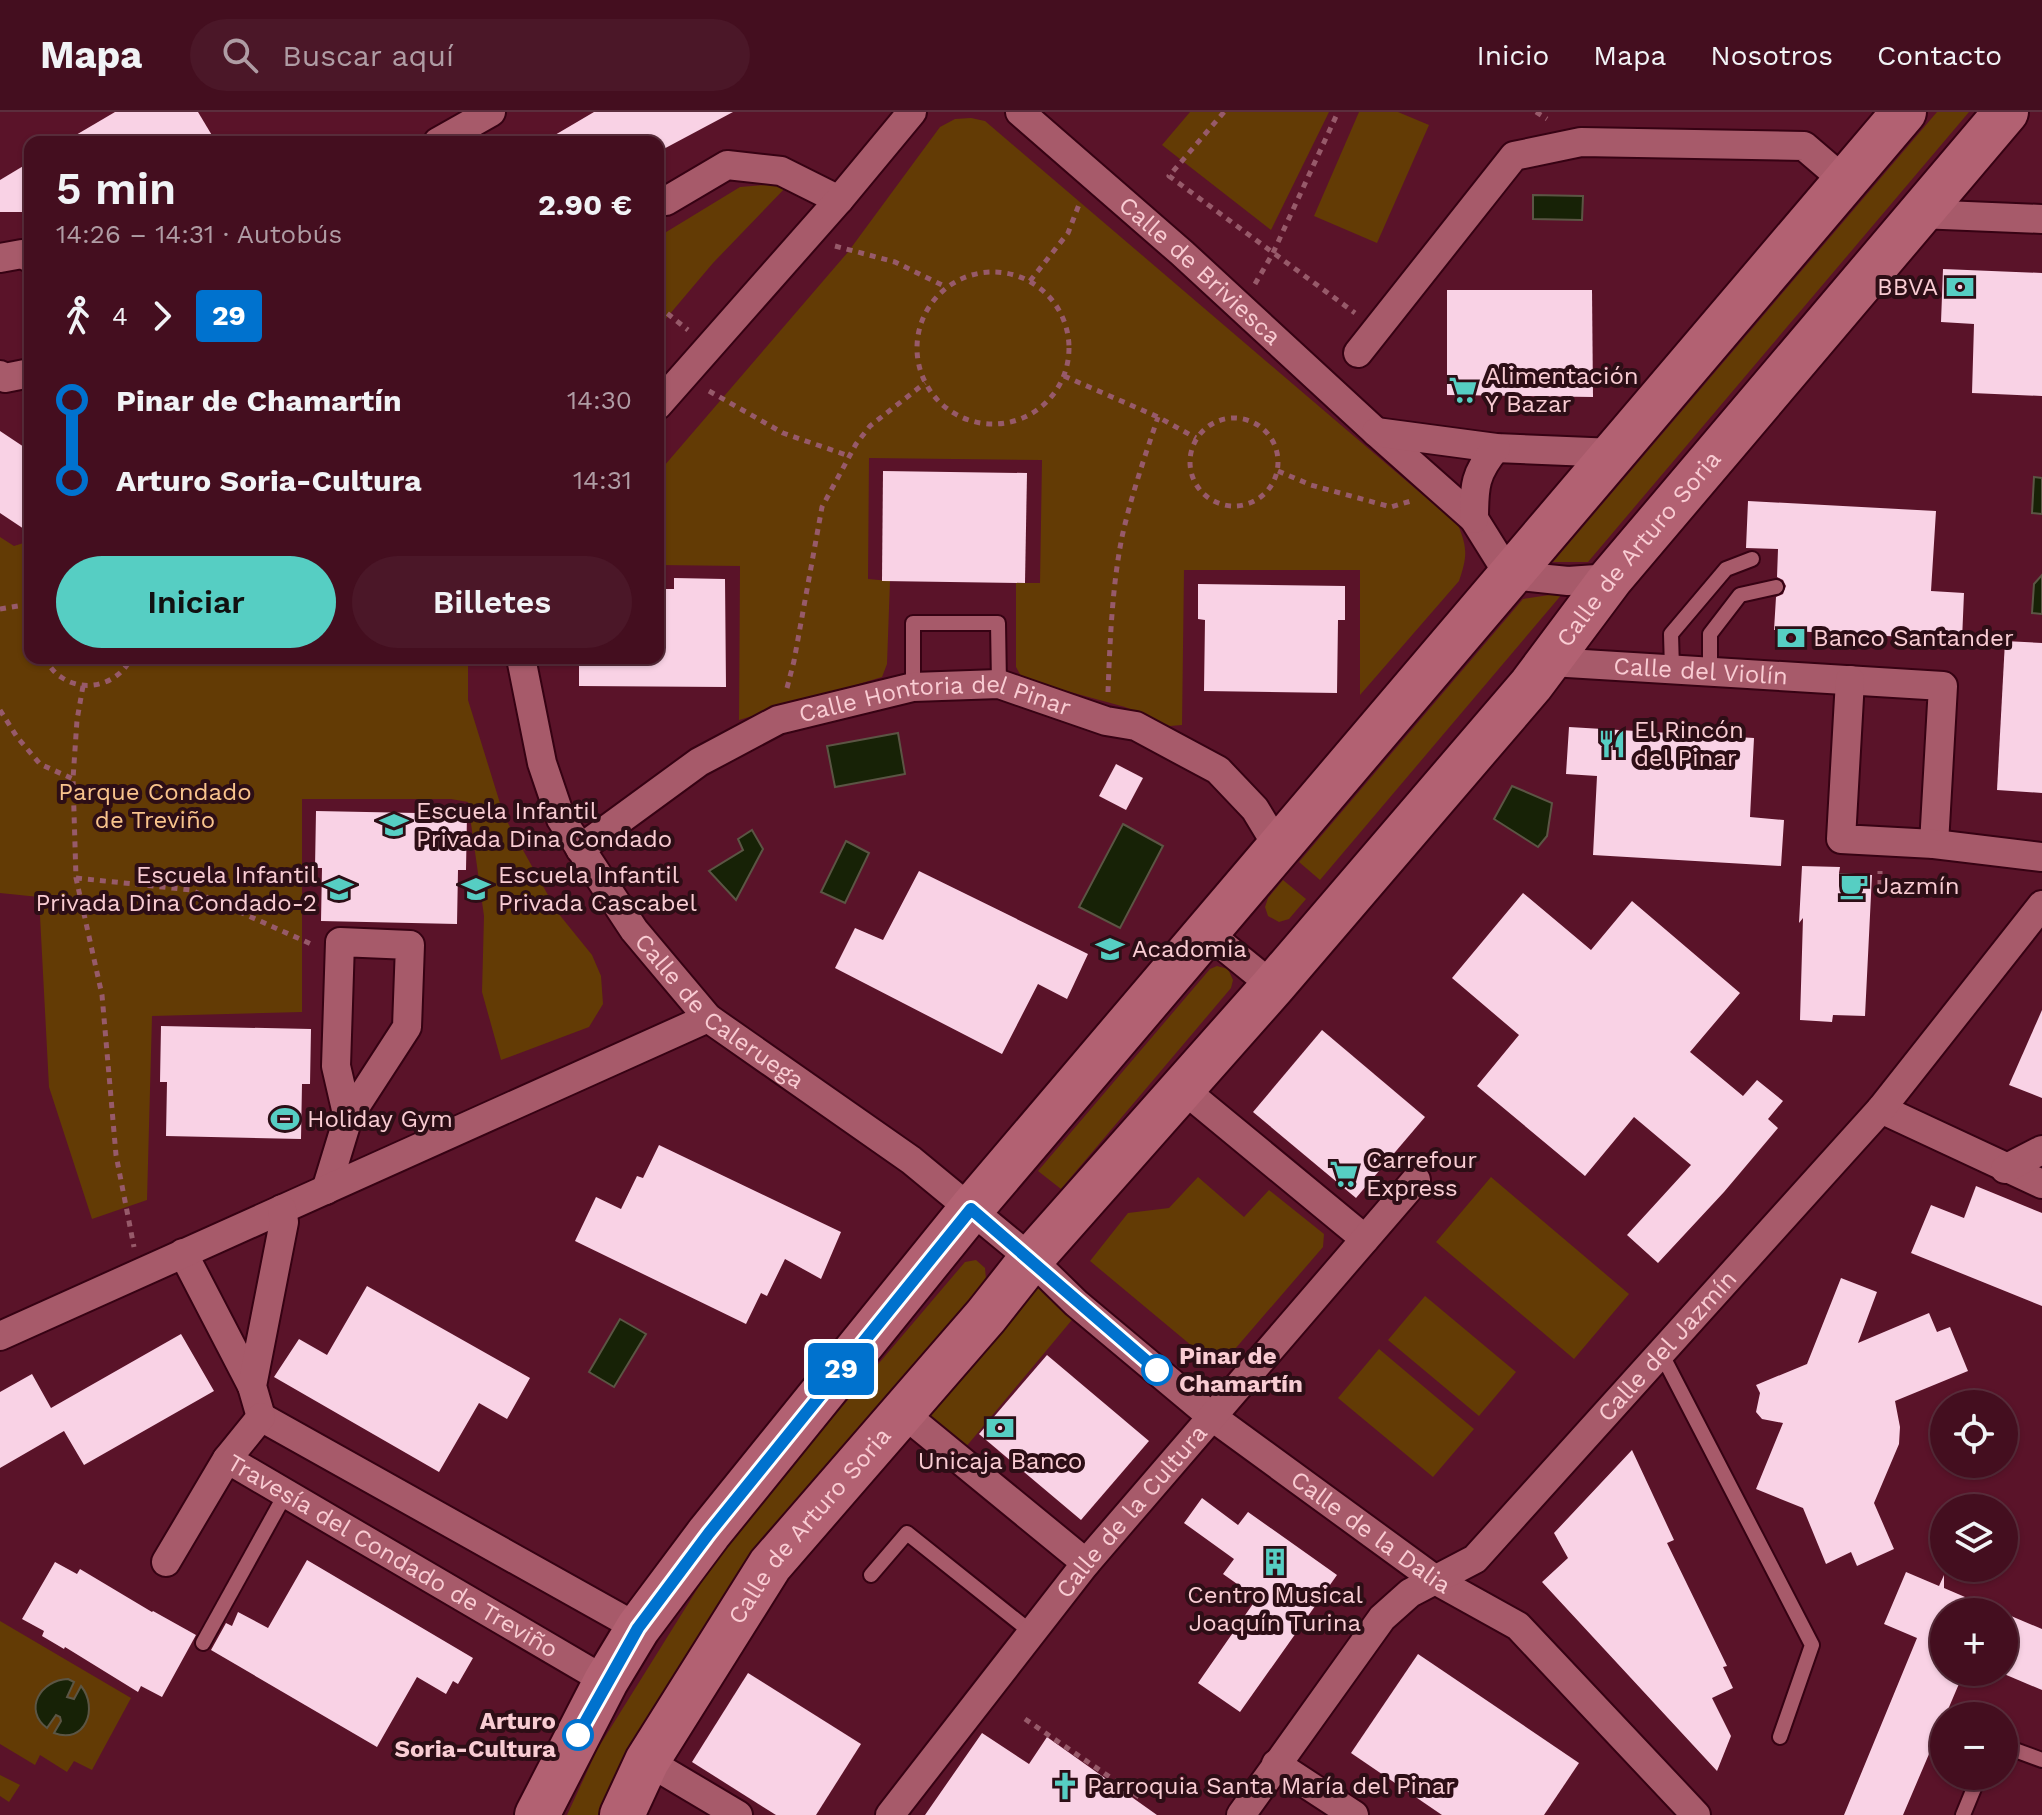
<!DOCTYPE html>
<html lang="es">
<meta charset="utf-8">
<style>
:root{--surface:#440e1f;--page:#4b1728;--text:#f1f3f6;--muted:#af9ca4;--line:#5c2e3d;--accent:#56cec3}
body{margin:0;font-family:"Work Sans",sans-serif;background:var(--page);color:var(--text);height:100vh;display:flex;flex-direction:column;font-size:30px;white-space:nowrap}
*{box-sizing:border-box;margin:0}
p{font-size:26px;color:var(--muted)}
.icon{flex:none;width:44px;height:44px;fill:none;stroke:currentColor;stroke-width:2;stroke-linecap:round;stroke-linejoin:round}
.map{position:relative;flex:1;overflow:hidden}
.panel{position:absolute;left:24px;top:24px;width:640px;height:528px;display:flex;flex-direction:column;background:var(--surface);border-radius:16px;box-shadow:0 2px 6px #0004,0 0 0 2px var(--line)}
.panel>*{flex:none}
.badge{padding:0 16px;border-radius:6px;font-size:28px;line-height:52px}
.controls{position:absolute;left:1930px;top:1278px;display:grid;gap:16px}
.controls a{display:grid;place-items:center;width:88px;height:88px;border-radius:50%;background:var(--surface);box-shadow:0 2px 6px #0004,0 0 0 2px var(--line);font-size:40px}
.map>.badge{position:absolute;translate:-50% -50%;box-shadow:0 0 0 4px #fff}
.legs{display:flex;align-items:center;gap:12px;height:88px;padding:0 32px;font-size:26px}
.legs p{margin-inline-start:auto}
.summary{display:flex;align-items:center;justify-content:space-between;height:136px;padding:0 32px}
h1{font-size:44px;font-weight:600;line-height:60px}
.primary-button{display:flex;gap:16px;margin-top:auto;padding:16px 32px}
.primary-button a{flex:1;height:92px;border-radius:48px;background:var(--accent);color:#111;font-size:32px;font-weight:600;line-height:92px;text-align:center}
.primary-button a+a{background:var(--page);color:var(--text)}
ul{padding:0 32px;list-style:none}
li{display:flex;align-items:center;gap:28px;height:80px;font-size:30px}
li i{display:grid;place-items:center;width:12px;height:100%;margin:0 10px;background:currentColor}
li i::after{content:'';width:20px;height:20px;margin:-10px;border:6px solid;border-radius:50%;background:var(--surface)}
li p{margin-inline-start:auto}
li:first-child i{background:linear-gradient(#0000 50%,currentColor 0)}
li:last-child i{background:linear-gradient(currentColor 50%,#0000 0)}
header{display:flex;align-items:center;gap:48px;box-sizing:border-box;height:112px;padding:0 40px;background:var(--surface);border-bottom:2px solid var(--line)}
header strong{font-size:38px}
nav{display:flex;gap:44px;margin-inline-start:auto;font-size:28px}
.search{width:560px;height:72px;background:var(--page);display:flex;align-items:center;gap:20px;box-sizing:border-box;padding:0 28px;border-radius:44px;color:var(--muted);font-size:30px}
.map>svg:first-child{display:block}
.green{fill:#633b05}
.water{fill:#172206;stroke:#5b5544;stroke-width:2}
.building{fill:#f9d2e5}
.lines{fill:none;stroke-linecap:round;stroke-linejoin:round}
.lane-casing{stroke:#360213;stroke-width:18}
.street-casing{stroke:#360213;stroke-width:32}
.primary-casing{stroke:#360213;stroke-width:48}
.path{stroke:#975a6a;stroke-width:5;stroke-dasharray:6 6;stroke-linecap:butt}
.lane{stroke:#a75a6a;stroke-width:14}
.street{stroke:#a75a6a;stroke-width:28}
.primary{stroke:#b26172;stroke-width:44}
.line-1-casing{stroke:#fff;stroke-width:18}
.line-1{stroke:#0072ce;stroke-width:12}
.stop-1-dot{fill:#fff;stroke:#0072ce;stroke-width:4}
.labels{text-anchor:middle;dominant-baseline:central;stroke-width:8;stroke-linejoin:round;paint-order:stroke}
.street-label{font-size:24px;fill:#f9ccd3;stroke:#2d0e16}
.poi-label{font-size:24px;fill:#f9ccd3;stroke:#2d0e16;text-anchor:start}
.park-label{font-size:24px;fill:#f9c48d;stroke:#2d0e16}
.stop-label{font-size:24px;font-weight:bold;fill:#f9ccd3;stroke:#2d0e16;text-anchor:start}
</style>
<header>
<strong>Mapa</strong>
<div class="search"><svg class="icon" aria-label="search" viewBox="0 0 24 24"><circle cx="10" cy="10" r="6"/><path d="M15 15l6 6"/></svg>Buscar aquí</div>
<nav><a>Inicio</a><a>Mapa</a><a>Nosotros</a><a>Contacto</a></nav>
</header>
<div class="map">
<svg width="2042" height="1703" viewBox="0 0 2042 1703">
<rect width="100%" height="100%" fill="#5a1329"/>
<g class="green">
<path d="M1190 0H1329L1271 118 1162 33Z"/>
<path d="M1359 0H1398L1429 13 1377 131 1314 104Z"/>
<path d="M1937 0H1969L1588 450H1553Z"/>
<path d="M971 6 985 9 1458 413C1468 437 1467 445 1459 469L1360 583V458H1184L1182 613 1170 614 1125 595 1030 569 1021 564 1016 555V471H1040L1042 348 869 346 868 467 890 469 887 552 882 565 739 608 740 454 658 453V361L848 140 940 15 955 7Z"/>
<path d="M790 71 713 151 658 216V125L740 75Z"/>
<path d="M0 425 14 434 30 429V546H468V588L504 704 558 801 592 843 601 864 603 892 589 915 501 948 482 880 484 804 468 690 451 687H302V900L152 904 147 1088 92 1107 49 975 39 785 0 781Z"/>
<path d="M1563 481 1320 768 1299 750 1523 487Z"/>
<path d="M1283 768 1306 787 1289 807 1279 810 1268 804 1265 795 1268 786Z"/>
<path d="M1217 854 1228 857 1233 868 1231 876 1061 1077 1038 1059 1210 857Z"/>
<path d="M1198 1065 1244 1105 1269 1078 1324 1122 1323 1135 1235 1237 1198 1239 1090 1149 1128 1101 1169 1096Z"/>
<path d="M1491 1065 1629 1182 1574 1247 1436 1130Z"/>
<path d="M976 1148 985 1156 986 1167 751 1447 626 1648 600 1703H567L598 1636 726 1431 965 1150Z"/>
<path d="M1033 1166 1076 1203 965 1336 921 1302Z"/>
<path d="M1425 1184 1516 1260 1479 1304 1388 1228Z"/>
<path d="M1379 1237 1474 1317 1433 1365 1338 1286Z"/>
<path d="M0 1509 131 1586 92 1658 74 1649 67 1660 40 1643 35 1653 0 1632Z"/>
<path d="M0 1663 20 1673 9 1690 0 1684Z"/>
</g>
<g class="water">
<path d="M1533 83 1583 84 1582 108 1533 107Z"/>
<path d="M2034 365 2042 366V402L2032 401Z"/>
<path d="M2042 463V502L2032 501 2034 472Z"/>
<path d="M898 621 905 662 835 675 827 634Z"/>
<path d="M1512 674 1552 691 1547 724 1538 735 1494 707Z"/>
<path d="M1123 712 1163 734 1120 816 1079 795Z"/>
<path d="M752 718 763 737 736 788 709 759 743 738 738 727Z"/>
<path d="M846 729 869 741 845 791 821 780Z"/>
<path d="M620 1207 646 1222 614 1275 589 1260Z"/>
<path d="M68 1567 74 1570 67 1585 74 1587 81 1574C99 1596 85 1633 54 1621L61 1609 60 1605 56 1603 47 1616C23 1598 40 1568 68 1567Z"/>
</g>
<g class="building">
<path d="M115 0H198L216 30H64Z"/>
<path d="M594 0H733L658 40V30H543Z"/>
<path d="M30 50V100H0V68Z"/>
<path d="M1943 157 2042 161V284L1972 281 1974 212 1941 210Z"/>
<path d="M1447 178H1592L1593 285 1447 283Z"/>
<path d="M0 319 30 339V421L0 401Z"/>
<path d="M883 359 1027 361 1025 471 882 469Z"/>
<path d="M1748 389 1936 399 1931 479 1964 481 1962 528 1774 518 1776 485 1783 482 1786 474 1783 468 1777 465 1778 437 1746 436Z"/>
<path d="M674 466 725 467 726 575 579 574V546H658V477H674Z"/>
<path d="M1198 472 1345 474V508H1338L1337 581 1204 579 1205 508 1198 507Z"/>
<path d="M2005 529 2042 531V681L1997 678Z"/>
<path d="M1569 615 1754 626 1750 705 1784 708 1781 754 1593 743 1597 664 1566 662Z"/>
<path d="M1116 652 1143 666 1126 698 1099 684Z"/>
<path d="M316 699 467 702 466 758H458L457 812 321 809 322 756H315Z"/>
<path d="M1802 754 1840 755 1839 761 1872 763 1865 904 1833 903 1832 910 1800 908 1803 806 1799 811Z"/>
<path d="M919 759 1088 842 1067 887 1038 872 1002 942 835 856 855 816 883 828Z"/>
<path d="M1523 781 1591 838 1632 789 1740 881 1690 940 1743 984 1757 968 1783 989 1768 1007 1778 1016 1724 1080 1658 1151 1627 1123 1691 1053 1634 1005 1585 1064 1477 974 1519 923 1452 866Z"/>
<path d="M2042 898V986L2009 973Z"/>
<path d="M161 914 311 917 310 972H302L301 1027 166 1024 167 970H160Z"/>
<path d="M1322 918 1425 1005 1356 1086 1253 1000Z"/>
<path d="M659 1033 841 1120 821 1167 785 1147 767 1184 761 1181 746 1212 575 1129 596 1085 621 1097 637 1064 643 1066Z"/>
<path d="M1976 1074 2042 1101V1194L1911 1141 1931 1093 1964 1106Z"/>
<path d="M1841 1166 1877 1180 1858 1231 1929 1201 1937 1220 1950 1215 1968 1259 1895 1289 1900 1315 1899 1332 1874 1391 1894 1437 1857 1454 1851 1440 1826 1452 1803 1396 1756 1377 1783 1311 1762 1307 1756 1300 1760 1281 1756 1273 1807 1252Z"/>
<path d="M367 1174 530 1266 507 1307 479 1291 439 1360 274 1265 299 1227 327 1243Z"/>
<path d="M181 1222 214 1279 84 1353 64 1319 0 1356V1280L32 1262 51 1296Z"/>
<path d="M1047 1243 1149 1329 1081 1408 979 1322Z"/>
<path d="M1632 1338 1674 1428 1667 1431 1727 1554 1723 1555 1733 1576 1712 1586 1731 1624 1717 1659 1542 1470 1568 1446 1554 1421Z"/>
<path d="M1202 1386 1238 1413 1248 1400 1337 1463 1240 1600 1198 1571 1257 1486 1223 1462 1234 1447 1184 1411Z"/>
<path d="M307 1448 473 1546 458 1572 453 1569 446 1582 417 1565 377 1635 211 1538 226 1511 232 1514 238 1500 268 1516Z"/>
<path d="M55 1450 77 1462 80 1457 152 1500 153 1499 196 1523 162 1585 141 1574 138 1580 65 1535 64 1537 42 1524 44 1519 22 1507Z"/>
<path d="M1906 1460 1939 1474 1944 1463V1476L2000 1500H1944V1560H1964L1903 1703H1844L1917 1526 1884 1512Z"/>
<path d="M2004 1501 2042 1517V1578L2004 1562Z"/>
<path d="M1418 1542 1579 1651 1544 1703H1442L1351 1641Z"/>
<path d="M748 1561 861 1632 816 1703H776L692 1650Z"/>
<path d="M982 1621 1029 1652 1047 1625 1157 1703H925Z"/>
</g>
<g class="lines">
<defs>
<g id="lane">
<path d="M1672 557 1671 522 1726 457 1752 447"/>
<path d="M1710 560V522L1740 483 1776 475"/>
<path d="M913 575V511H998L999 572"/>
<path d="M1660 1239 1812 1533 1780 1625"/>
<path d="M871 1463 907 1421 1031 1520"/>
<path d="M203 1531 286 1381"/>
<path d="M2004 1634 2042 1648"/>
<path d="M1963 1703 1979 1664"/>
</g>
<g id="street">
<path id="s1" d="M1020 0 1182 141 1376 320 1474 407 1509 463 1568 469 1611 466"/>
<path d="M438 30 491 0"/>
<path d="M666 89 727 53 781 59 839 88"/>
<path d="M1919 102 2042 107"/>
<path d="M0 146 22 142 30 146"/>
<path d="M1358 241 1514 44 1581 30 1804 34 1846 70"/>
<path d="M0 263 5 266 30 261"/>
<path d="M658 293 839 88 912 0"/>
<path d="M1376 320 1496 336 1615 341"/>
<path d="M1474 407C1474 374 1475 361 1496 336"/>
<path id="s2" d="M521 546 542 651 561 707 634 818 708 906 911 1048 1031 1147 1076 1191 1211 1304 1437 1469 1518 1514 1696 1703"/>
<path id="s3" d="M1551 550 1943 574 1934 732"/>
<path d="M1850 568 1841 727 1934 732 2042 745"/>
<path id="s4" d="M580 737 699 650 778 608 913 575 999 572 1106 609 1136 614 1218 658 1255 697 1278 735"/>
<path d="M1205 819 1273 874"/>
<path d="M1182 976 1365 1127"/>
<path d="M1881 997 2042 1072"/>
<path d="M2005 1057 2042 1038"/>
<path d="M326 1078 348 1006 336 954 340 830 410 833 407 915 348 1006"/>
<path d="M183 1141 252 1274"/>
<path d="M0 1224 708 906"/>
<path d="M903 1301 1086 1451"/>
<path d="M261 1305 638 1516"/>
<path d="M261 1305 252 1274 284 1110 282 1097"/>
<path id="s5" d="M227 1347 606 1569"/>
<path d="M166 1450 227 1347 261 1305"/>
<path d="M647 1649 738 1703"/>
<path d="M1276 1652 1354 1703"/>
<path id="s6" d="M890 1703 1086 1451 1416 1068"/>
<path id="s7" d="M1241 1703 1382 1506 1410 1481 1475 1447 1881 997 2042 793"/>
</g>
<g id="primary">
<path d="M537 1703 606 1569 638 1516 709 1421 971 1097 1904 0"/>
<path id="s8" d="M622 1703 647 1649 770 1453 986 1204 1031 1147 1273 874 1531 573 1611 466 2006 0"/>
</g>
</defs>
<use href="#lane" class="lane-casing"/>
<use href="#street" class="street-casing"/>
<use href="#primary" class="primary-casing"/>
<g class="path">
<path d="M1224 0 1169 64 1355 201"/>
<path d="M1536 0 1547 7"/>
<path d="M835 134 895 150 946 175"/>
<circle cx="993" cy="236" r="76"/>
<path d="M1030 169 1068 121 1080 90"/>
<path d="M1255 172 1273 141 1338 0"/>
<path d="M658 194 688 218"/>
<path d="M1064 264 1158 305 1196 326"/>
<path d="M709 279 783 321 849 344"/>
<circle cx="1234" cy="350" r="44"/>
<path d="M1278 359 1311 373 1391 395 1411 389"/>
<path d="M0 497 30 492"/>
<path d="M44 546C49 553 54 561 61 565 85 582 119 572 131 546"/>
<path d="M83 574 77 608 73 667 76 766 102 883 116 1043 134 1135"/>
<path d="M787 576 794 549 822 395 856 332 870 314 925 271"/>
<path d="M1108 580C1110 529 1112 475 1122 425 1131 384 1145 344 1158 305"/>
<path d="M0 598 17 625 40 652 73 667"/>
<path d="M76 766 191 778 311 832"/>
<path d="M1880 774V759"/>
<path d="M1025 1607 1139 1685"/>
</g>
<use href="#lane" class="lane"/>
<use href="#street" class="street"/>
<use href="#primary" class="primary"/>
</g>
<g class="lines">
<defs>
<path id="line-1" d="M578 1623 638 1516 709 1421 971 1097 1157 1258"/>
</defs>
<use href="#line-1" class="line-1-casing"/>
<use href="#line-1" class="line-1"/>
</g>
<defs>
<symbol id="bank-bare" viewBox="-9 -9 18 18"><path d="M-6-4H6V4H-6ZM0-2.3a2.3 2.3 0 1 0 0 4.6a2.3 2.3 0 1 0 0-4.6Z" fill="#56cec3" stroke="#2d0e16" stroke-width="2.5" paint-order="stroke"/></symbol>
<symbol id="supermarket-bare" viewBox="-9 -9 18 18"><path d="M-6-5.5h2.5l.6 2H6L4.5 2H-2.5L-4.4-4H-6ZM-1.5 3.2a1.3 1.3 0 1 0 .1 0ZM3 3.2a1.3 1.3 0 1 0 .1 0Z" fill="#56cec3" stroke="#2d0e16" stroke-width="2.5" paint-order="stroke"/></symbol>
<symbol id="restaurant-bare" viewBox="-9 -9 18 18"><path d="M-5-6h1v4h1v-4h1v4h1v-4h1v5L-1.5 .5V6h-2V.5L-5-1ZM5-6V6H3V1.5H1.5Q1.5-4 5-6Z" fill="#56cec3" stroke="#2d0e16" stroke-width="2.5" paint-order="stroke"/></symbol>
<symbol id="school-bare" viewBox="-9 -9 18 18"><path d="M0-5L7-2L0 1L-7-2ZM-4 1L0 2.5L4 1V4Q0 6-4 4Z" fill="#56cec3" stroke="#2d0e16" stroke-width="2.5" paint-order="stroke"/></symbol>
<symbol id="cafe-bare" viewBox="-9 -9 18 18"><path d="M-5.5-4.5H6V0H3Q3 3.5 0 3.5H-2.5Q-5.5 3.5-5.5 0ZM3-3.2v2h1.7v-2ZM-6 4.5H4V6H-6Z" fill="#56cec3" stroke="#2d0e16" stroke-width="2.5" paint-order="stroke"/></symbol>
<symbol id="stadium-bare" viewBox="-9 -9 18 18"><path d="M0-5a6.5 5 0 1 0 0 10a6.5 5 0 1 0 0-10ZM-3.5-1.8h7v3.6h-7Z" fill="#56cec3" stroke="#2d0e16" stroke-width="2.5" paint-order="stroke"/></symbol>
<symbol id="building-bare" viewBox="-9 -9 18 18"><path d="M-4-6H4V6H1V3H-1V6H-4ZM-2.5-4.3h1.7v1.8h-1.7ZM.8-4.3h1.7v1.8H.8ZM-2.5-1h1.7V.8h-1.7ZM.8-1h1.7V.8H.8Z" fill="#56cec3" stroke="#2d0e16" stroke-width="2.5" paint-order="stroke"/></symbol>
<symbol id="church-bare" viewBox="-9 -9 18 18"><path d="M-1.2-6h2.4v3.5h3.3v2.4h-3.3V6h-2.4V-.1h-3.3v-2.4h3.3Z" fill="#56cec3" stroke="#2d0e16" stroke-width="2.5" paint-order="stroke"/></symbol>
</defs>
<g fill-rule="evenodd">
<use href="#bank-bare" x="1940" y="155" width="40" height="40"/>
<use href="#supermarket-bare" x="1443" y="258" width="40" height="40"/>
<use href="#bank-bare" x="1771" y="506" width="40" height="40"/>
<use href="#restaurant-bare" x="1592" y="612" width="40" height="40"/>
<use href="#school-bare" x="374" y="693" width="40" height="40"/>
<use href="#cafe-bare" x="1834" y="754" width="40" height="40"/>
<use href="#school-bare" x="319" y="757" width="40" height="40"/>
<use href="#school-bare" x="456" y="757" width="40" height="40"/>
<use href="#school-bare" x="1090" y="817" width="40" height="40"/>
<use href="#stadium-bare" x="265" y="987" width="40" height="40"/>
<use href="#supermarket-bare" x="1324" y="1042" width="40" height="40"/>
<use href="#bank-bare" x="980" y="1296" width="40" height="40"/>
<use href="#building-bare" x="1255" y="1430" width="40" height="40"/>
<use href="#church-bare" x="1045" y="1654" width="40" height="40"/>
</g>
<g class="stop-1-dot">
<circle cx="1157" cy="1258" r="14"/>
<circle cx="578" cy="1623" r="14"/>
</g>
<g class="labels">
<g class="street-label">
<text stroke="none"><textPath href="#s1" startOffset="240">Calle de Briviesca</textPath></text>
<text stroke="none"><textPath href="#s8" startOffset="1628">Calle de Arturo Soria</textPath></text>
<text stroke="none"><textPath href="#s3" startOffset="150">Calle del Violín</textPath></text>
<text stroke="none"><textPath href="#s4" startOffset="398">Calle Hontoria del Pinar</textPath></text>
<text stroke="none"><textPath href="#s2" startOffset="418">Calle de Caleruega</textPath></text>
<text stroke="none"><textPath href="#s7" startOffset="640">Calle del Jazmín</textPath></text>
<text stroke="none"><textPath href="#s6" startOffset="388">Calle de la Cultura</textPath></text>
<text stroke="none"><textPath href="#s8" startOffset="346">Calle de Arturo Soria</textPath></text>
<text stroke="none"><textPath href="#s2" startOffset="1254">Calle de la Dalia</textPath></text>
<text stroke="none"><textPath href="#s5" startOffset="192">Travesía del Condado de Treviño</textPath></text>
</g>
<g class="poi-label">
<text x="1938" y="175" text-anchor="end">BBVA</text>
<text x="1485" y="264">Alimentación<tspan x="1485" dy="28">Y Bazar</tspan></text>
<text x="1813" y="526">Banco Santander</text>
<text x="1634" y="618">El Rincón<tspan x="1634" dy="28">del Pinar</tspan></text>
<text x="416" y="699">Escuela Infantil<tspan x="416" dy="28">Privada Dina Condado</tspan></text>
<text x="317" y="763" text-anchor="end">Escuela Infantil<tspan x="317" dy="28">Privada Dina Condado-2</tspan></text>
<text x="498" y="763">Escuela Infantil<tspan x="498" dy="28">Privada Cascabel</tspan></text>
<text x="1876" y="774">Jazmín</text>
<text x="1132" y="837">Acadomia</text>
<text x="307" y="1007">Holiday Gym</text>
<text x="1366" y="1048">Carrefour<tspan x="1366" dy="28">Express</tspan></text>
<text x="1000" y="1349" text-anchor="middle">Unicaja Banco</text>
<text x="1275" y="1483" text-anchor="middle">Centro Musical<tspan x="1275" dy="28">Joaquín Turina</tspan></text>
<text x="1087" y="1674">Parroquia Santa María del Pinar</text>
</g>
<g class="park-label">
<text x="155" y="680">Parque Condado<tspan x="155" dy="28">de Treviño</tspan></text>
</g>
<g class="stop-label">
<text x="1179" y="1244">Pinar de<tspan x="1179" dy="28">Chamartín</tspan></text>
<text x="556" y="1609" text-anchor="end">Arturo<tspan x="556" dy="28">Soria-Cultura</tspan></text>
</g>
</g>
</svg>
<div class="controls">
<a><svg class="icon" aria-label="locate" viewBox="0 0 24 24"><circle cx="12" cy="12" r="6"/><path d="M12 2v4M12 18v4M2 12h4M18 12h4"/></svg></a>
<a><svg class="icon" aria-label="layers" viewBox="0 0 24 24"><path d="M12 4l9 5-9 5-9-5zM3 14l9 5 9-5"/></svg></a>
<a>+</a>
<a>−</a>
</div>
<b class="badge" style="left:841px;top:1257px;background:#0072ce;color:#fff">29</b>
<section class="panel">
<div class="summary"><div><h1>5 min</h1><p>14:26 – 14:31 · Autobús</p></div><b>2.90 €</b></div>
<div class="legs"><svg class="icon" aria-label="walk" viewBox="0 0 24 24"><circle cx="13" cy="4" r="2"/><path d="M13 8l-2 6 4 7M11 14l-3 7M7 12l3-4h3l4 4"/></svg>4<svg class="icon" aria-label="forward" viewBox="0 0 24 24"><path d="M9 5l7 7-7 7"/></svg><b class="badge" style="background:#0072ce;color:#fff">29</b></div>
<ul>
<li><i style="color:#0072ce"></i><b>Pinar de Chamartín</b><p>14:30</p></li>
<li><i style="color:#0072ce"></i><b>Arturo Soria-Cultura</b><p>14:31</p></li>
</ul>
<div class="primary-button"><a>Iniciar</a><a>Billetes</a></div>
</section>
</div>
